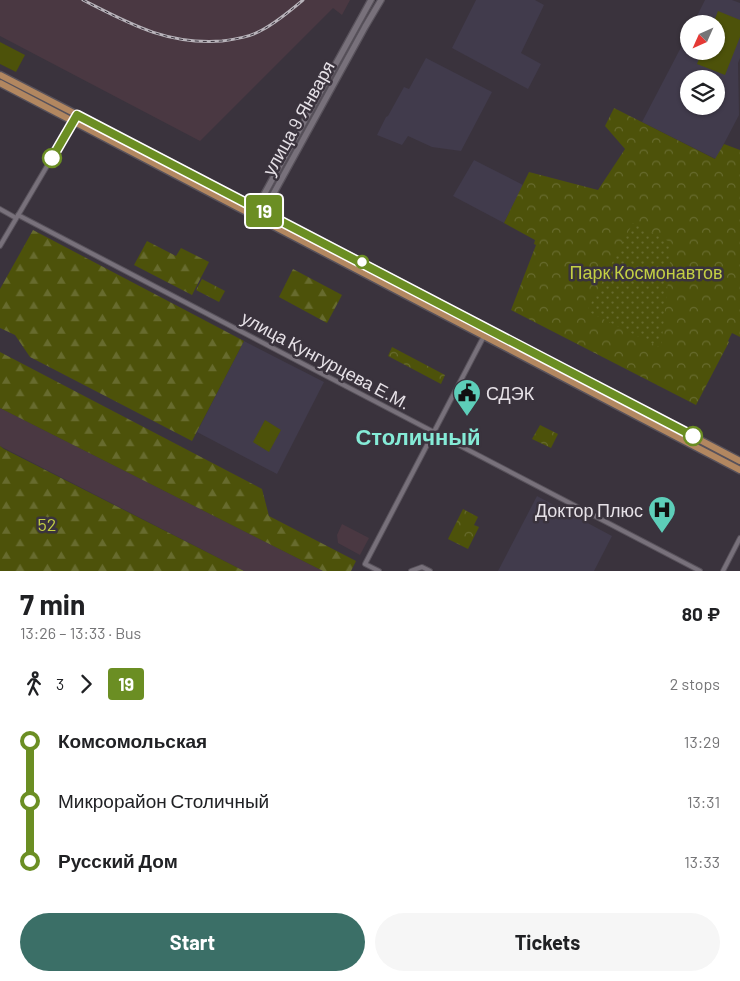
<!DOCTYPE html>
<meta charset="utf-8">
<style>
:root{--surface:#fff;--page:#f6f6f6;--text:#202124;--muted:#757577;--accent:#3b6f67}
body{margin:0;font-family:Barlow,sans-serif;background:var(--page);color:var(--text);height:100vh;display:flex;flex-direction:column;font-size:19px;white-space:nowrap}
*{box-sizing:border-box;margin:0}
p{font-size:16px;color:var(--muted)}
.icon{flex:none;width:28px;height:28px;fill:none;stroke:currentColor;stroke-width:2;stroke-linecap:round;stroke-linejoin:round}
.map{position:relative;height:571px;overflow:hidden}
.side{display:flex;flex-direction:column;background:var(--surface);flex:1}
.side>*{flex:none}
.badge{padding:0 10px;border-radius:4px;font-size:18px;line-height:32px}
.needle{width:32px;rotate:225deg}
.controls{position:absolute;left:680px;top:15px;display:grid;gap:10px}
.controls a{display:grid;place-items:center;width:45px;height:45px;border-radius:50%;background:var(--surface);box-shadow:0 1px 4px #0004;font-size:25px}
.map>.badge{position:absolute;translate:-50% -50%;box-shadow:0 0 0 2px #fff}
.legs{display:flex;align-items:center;gap:8px;height:55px;padding:0 20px;font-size:16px}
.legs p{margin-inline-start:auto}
.overview{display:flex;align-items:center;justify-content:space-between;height:85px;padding:0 20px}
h1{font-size:28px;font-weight:700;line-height:38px}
.action{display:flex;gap:10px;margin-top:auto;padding:10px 20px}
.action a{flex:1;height:58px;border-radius:30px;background:var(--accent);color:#fff;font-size:20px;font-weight:700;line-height:58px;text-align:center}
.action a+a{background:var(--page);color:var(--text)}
ul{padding:0 20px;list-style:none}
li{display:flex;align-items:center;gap:18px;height:60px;font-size:19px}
li i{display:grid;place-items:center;width:8px;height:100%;margin:0 6px;background:currentColor}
li i::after{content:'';width:12px;height:12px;margin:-6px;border:4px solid;border-radius:50%;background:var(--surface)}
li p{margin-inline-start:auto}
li:first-child i{background:linear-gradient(#0000 50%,currentColor 0)}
li:last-child i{background:linear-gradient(currentColor 50%,#0000 0)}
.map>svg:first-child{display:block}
.industrial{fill:#4a3842}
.education{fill:#413b4c;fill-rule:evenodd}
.grass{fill:#4d520a}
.forest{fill:url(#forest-firs)}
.park{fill:url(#park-crowns)}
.garden{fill:url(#garden-dots)}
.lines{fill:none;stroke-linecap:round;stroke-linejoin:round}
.street-casing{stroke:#58525b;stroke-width:6}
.secondary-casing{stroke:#58525b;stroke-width:8}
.primary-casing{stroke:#58525b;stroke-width:9}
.street{stroke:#78717b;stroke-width:4}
.secondary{stroke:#78717b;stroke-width:5.5}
.primary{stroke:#b28760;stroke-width:6}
.rail-casing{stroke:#b8b3ba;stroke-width:3}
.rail{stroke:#3a333d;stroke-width:1;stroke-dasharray:4;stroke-linecap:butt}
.line-1-casing{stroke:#fff;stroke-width:11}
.line-1{stroke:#6b8e23;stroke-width:8}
.stop-1-dot{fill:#fff;stroke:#6b8e23;stroke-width:2.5}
.labels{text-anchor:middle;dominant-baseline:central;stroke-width:5;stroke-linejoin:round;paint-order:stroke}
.street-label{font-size:18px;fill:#e6e1e7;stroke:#3a333d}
.park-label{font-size:18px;fill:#c3cf44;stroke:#3a333d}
.poi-label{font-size:18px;fill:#e6e1e7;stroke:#3a333d;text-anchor:start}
.district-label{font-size:22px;font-weight:bold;fill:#85ebd7;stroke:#3a333d}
</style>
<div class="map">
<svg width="740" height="571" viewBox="0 0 740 571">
<defs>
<pattern id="forest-firs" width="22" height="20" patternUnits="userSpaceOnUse" patternTransform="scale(1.25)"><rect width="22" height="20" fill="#4d520a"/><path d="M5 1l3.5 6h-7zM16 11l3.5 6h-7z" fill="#676b2e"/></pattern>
<pattern id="park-crowns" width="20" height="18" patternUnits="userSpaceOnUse" patternTransform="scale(1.25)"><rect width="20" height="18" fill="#4d520a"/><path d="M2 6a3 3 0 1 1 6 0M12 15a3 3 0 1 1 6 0" fill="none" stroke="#676b2e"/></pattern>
<pattern id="garden-dots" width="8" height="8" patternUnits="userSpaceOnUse" patternTransform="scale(1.25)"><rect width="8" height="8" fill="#4d520a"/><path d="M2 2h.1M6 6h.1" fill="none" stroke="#676b2e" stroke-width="1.8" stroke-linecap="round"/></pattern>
</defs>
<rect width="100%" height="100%" fill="#3a333d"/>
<g class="industrial">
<path d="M0 0H350L342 15 333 8 200 141 0 36Z"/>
<path d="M0 408 323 571H244L0 446Z"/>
<path d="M342 524 369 538 360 555 338 543 337 535Z"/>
</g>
<g class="education">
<path d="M476 0H535L544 5 521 53 541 64 528 89 452 48Z"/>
<path d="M705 0H732L740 3V58L738 63 739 115 716 159 642 122 689 32V51H716V24H693ZM689 79H716V106H689Z"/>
<path d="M426 58 492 92 461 151 432 147 408 136 402 145 377 135 386 117 388 116 404 87 409 89Z"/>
<path d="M474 160 523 185 504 223 453 196Z"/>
<path d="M244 341 324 382 277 474 197 432Z"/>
<path d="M537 496 612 536 594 571H498Z"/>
</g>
<g class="grass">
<path d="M718 11 740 20V37L725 75 697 64 702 51H716V24H713Z"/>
<path d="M0 42 25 55 16 72 0 64Z"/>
<path d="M265 420 281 430 269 452 253 442Z"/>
</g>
<g class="forest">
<path d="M33 230 244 341 192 441 30 357 15 335 0 328V289Z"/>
<path d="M147 241 176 256 181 248 209 262 192 295 134 265Z"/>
<path d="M293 269 342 295 327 323 279 297Z"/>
<path d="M0 352 262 489 269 516 356 561 351 571H323L0 408Z"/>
<path d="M0 446 4 449 244 571H0Z"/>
</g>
<g class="park">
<path d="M614 108 715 159 724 144 740 150V337L732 333 728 341 729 342 696 405 511 310 536 245 534 244 535 240 504 223 529 172 598 190 625 149 605 126Z"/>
<path d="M202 279 225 291 219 302 196 290Z"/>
<path d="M392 347 445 375 441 384 388 356Z"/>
<path d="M540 425 558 434 551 448 532 439Z"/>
<path d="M463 509 478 517 474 525 479 527 468 549 448 539Z"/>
</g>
<path class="garden" d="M633 223 672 243 661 348 587 311Z"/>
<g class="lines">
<defs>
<g id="street">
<path d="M0 209 16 218"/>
<path d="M18 215 700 571"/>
<path d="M0 246 73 122"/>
<path d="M379 571 365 564 484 336"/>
<path d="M411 571 422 567 430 571"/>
<path d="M723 571 740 538"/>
</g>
<g id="secondary">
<path d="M256 209 371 0"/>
<path d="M256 217 264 211 365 27 381 0"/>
</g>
<g id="primary">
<path d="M0 75 264 211 740 461"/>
<path d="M0 83 740 470"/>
</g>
</defs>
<use href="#street" class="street-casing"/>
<use href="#secondary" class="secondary-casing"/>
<use href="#primary" class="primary-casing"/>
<use href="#street" class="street"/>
<use href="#secondary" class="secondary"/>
<use href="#primary" class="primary"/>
<defs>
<path id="rail" d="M83 0C130 24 167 45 222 41 236 39 250 37 262 30 277 22 290 11 303 0"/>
</defs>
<use href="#rail" class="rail-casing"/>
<use href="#rail" class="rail"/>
</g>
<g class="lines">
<defs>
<path id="line-1" d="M52 158 77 115 693 436"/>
</defs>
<use href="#line-1" class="line-1-casing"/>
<use href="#line-1" class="line-1"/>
</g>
<defs>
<symbol id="civic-pin" viewBox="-11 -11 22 30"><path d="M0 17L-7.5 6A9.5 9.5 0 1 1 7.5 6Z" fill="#5dceb9" stroke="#3a333d"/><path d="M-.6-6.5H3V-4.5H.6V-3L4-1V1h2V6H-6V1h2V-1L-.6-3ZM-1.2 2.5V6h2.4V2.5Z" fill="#111"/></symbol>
<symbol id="hospital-pin" viewBox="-11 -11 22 30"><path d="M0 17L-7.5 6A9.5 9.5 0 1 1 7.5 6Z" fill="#5dceb9" stroke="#3a333d"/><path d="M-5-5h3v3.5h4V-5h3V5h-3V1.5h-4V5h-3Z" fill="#111"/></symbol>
</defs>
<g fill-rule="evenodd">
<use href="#civic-pin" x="451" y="377" width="32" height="43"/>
<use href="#hospital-pin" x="646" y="494" width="32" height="43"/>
</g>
<g class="stop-1-dot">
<circle cx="52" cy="158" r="9"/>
<circle cx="362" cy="262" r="6"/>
<circle cx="693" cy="436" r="9"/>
</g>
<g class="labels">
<g class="street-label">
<text transform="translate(298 118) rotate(-61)">улица 9 Января</text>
<text transform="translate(326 360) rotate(28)">улица Кунгурцева Е.М.</text>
</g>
<g class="park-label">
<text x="646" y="272">Парк Космонавтов</text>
<text x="47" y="524">52</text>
</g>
<g class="poi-label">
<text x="486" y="393">СДЭК</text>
<text x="643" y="510" text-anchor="end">Доктор Плюс</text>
</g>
<g class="district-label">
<text x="418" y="436">Столичный</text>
</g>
</g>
</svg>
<div class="controls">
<a><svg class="needle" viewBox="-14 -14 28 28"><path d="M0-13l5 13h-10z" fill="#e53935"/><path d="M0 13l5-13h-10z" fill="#757577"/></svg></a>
<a><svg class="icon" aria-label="layers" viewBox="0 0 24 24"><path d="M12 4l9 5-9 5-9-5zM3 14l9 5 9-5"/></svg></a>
</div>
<b class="badge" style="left:264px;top:211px;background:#6b8e23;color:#fff">19</b>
</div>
<section class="side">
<div class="overview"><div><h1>7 min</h1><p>13:26 – 13:33 · Bus</p></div><b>80 ₽</b></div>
<div class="legs"><svg class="icon" aria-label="walk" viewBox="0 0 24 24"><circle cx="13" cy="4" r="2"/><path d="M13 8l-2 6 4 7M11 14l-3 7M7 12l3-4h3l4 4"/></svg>3<svg class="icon" aria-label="forward" viewBox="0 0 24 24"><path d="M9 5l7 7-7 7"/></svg><b class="badge" style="background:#6b8e23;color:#fff">19</b><p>2 stops</p></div>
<ul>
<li><i style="color:#6b8e23"></i><b>Комсомольская</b><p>13:29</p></li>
<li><i style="color:#6b8e23"></i><span>Микрорайон Столичный</span><p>13:31</p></li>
<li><i style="color:#6b8e23"></i><b>Русский Дом</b><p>13:33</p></li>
</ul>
<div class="action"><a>Start</a><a>Tickets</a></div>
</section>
